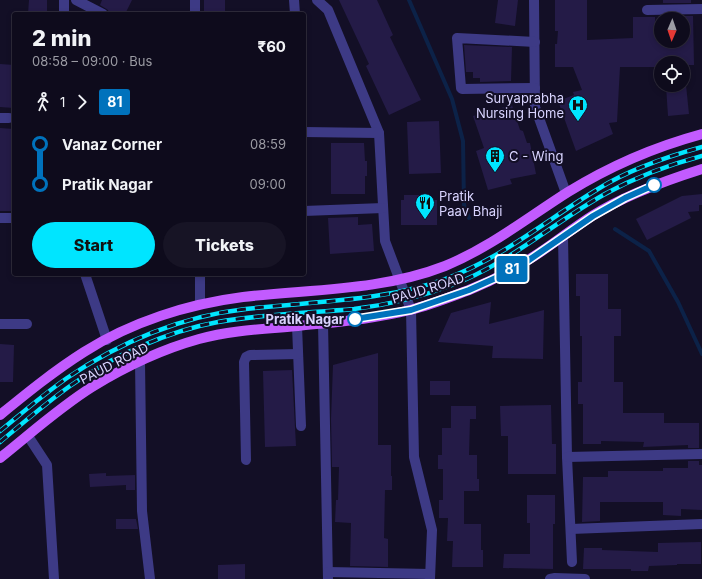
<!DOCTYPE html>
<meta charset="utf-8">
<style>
:root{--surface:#0e0b1c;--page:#171425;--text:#f1f3f6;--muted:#9b9ba3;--line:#2e2b3b;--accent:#00e5ff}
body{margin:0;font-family:Inter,sans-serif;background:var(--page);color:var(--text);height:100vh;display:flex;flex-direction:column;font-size:15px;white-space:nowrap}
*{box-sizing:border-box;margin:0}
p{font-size:13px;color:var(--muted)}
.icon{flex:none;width:22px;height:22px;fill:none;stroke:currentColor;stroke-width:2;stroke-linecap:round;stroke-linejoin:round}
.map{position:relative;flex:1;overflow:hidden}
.side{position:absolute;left:12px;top:12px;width:294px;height:264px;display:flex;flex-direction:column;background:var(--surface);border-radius:4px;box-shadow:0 2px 6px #0003,0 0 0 1px var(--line)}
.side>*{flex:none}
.badge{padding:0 8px;border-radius:3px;font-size:14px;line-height:26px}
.needle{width:26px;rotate:182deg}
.fabs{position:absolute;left:654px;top:12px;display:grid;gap:8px}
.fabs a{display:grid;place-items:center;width:36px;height:36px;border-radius:50%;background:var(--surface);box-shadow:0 2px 6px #0003,0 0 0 1px var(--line);font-size:20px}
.map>.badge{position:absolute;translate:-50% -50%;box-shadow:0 0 0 2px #fff}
.legs{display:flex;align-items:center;gap:6px;height:44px;padding:0 20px;font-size:13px}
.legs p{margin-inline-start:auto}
.overview{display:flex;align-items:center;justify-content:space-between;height:68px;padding:0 20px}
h1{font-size:22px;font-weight:800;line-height:30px}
.cta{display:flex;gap:8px;margin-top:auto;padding:8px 20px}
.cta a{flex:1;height:46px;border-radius:24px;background:var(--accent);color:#111;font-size:16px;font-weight:800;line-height:46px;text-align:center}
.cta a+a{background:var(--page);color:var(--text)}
ul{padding:0 20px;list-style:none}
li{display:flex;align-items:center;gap:14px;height:40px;font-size:15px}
li i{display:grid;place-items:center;width:6px;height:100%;margin:0 5px;background:currentColor}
li i::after{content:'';width:10px;height:10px;margin:-5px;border:3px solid;border-radius:50%;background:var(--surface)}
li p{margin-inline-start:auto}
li:first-child i{background:linear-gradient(#0000 50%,currentColor 0)}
li:last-child i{background:linear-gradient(currentColor 50%,#0000 0)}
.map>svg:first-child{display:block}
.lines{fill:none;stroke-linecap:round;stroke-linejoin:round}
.stream{stroke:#0c2248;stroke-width:4}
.building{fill:#241b47}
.minor{stroke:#3d3a85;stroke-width:10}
.major{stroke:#c25bff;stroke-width:10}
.rail-casing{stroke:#00e5ff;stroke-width:4.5}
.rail{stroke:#130f26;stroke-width:3;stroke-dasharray:9;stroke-linecap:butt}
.line-1-casing{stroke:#fff;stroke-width:9}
.line-1{stroke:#0072bc;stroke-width:6}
.stop-1-dot{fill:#fff;stroke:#0072bc;stroke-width:2}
.labels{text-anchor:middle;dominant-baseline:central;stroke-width:4;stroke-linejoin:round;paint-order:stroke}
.poi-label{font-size:13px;fill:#d9d4ff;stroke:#130f26;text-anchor:start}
.street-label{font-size:13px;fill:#d9d4ff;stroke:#130f26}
.stop-label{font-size:13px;font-weight:bold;fill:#d9d4ff;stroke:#130f26;text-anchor:end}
</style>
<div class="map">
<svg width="702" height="579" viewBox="0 0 702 579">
<rect width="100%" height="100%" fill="#130f26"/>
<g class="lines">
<g class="stream">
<path d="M409 0 452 99 463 141 464 205 469 218"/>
<path d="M615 229 649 251 678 302 702 354"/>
</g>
</g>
<g class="building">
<path d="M29 0H47V14H28Z"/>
<path d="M102 0H132L125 14H109L108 10 100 5Z"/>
<rect x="204" y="0" width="21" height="14"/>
<path d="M339 0H377L393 35 390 37 421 100 389 115 366 66 369 64Z"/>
<path d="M498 0H518L515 26 495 23Z"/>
<path d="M555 0H587V40L633 38V17H655L656 41H683V19H663V16H693L694 65H683V63H661V67H620L617 122 609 123 613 134 576 151 558 101 574 95 573 92 582 90 573 67H555V44H557L558 31H555Z"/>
<rect x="663" y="0" width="28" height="3"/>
<path d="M464 45 512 47 511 81 480 82V78H473V72H466Z"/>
<path d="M0 64 14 65V108L0 107Z"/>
<path d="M686 85 689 114 668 116 666 86Z"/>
<path d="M512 105 520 130 523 131 527 143H530L536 174 510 179 512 184 488 190 476 151 484 148 473 116Z"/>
<path d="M439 121 441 173 409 174 407 122Z"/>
<path d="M0 128 14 129V211H0Z"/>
<path d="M331 143H364L365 161H367V176H365V194H331Z"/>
<path d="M702 194V205H699V211L688 212 691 218 647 240 636 219 682 196Z"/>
<path d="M404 195H421V200H437V225H401V200H404Z"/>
<path d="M358 217V225L372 224 374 251 330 254 328 218Z"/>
<path d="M576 274H608V309H621V336H614V382H623V413H664V423H699V448H688V445L643 447 644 442 601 441V444H583V404H578V382H582V336H580V296H576Z"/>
<path d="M491 302 489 324 544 310 543 359 492 358 493 346 438 342 451 313Z"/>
<path d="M0 344 14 345 13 382H0Z"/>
<path d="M378 353V445H391V476H392V490H385L384 538 388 539V567L350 566 351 523 335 522 336 500H338L339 467H332L331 419 333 365Z"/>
<path d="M292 370 296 446 265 447 263 371Z"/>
<rect x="430" y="381" width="20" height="14"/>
<path d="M551 405 552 444H556V474H508V436H501L500 406Z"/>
<path d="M451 406H476V419H470L469 455H477V479H479V491H464V524H481V550H483V567H452L453 541H447L448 518H439V500H443V469H438V455H442V428H451Z"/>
<path d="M688 461H699V465H702V510L681 509V516L663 515V502H600V521L582 522 583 477H608V471H663V468H688Z"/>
<path d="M106 473V476L135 475V490H126V485L90 487 89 474Z"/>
<path d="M527 495H555V524H553V569L503 568 504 554H530V523H527Z"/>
<path d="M116 519H136L138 529H116Z"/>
<path d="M701 542V564H677V565L649 566 648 571H631V569H583L584 548H602V550L658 552V543Z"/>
<path d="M245 564V579H218V565Z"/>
</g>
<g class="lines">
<g class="minor">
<path d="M64 0V14"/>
<path d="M76 0 103 14"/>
<path d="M195 0V14"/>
<path d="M294 0 295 14"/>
<path d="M317 0 328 10 379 133 385 241 411 310 414 457 432 530 430 579"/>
<path d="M534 0 535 107 566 193"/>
<path d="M647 10 702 9"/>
<path d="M535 42 457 38 461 88 462 89 535 88"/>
<path d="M0 118H9"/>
<path d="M304 132 379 133"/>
<path d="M304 211 383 208"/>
<path d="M0 218H14"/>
<path d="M563 237 567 457 572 562"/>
<path d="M85 274 107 340"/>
<path d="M200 274V304"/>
<path d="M323 323 328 579"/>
<path d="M0 324H27"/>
<path d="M297 326 301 426"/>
<path d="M140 362 142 511 150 579"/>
<path d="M28 436 47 465 54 579"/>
<path d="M567 457 702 454"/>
<path d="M246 460 244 362 246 357 250 355 298 354"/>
<path d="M571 529 702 524"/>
<path d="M328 572 430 574"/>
<path d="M550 579 555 578 585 579"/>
</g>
<g class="major">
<path d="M0 415C27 393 54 371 84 352 131 322 188 304 243 297 311 289 381 291 445 266 491 247 527 218 568 192 610 166 654 147 702 134"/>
<path d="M0 458C30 434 60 407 92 387 123 368 163 349 199 339 231 330 265 329 298 326 335 322 374 319 410 310 430 305 450 297 469 290 489 282 509 272 528 260 550 247 570 230 592 216 625 195 664 181 702 169"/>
</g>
<defs>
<g id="rail">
<path d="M0 431C22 413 44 394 67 378 120 342 182 316 246 309 314 301 383 302 448 278 503 257 548 219 598 189 630 169 666 157 702 147"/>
<path d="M0 442C23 423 46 403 70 386 112 356 168 331 218 322 263 314 309 313 354 309 387 305 421 297 452 285 508 264 553 223 605 194 636 177 668 165 702 156"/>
</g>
</defs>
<use href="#rail" class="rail-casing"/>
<use href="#rail" class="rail"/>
</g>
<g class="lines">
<defs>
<path id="line-1" d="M355 319 411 310 469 290 498 277 529 260 593 216 625 198 654 185"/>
</defs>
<use href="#line-1" class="line-1-casing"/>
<use href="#line-1" class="line-1"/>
</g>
<defs>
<symbol id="hospital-pin" viewBox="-11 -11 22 30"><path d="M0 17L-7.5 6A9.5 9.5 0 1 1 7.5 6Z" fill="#00e5ff" stroke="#130f26"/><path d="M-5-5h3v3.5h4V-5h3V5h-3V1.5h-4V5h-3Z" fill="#111"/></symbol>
<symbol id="building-pin" viewBox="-11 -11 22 30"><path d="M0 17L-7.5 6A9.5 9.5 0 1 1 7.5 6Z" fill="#00e5ff" stroke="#130f26"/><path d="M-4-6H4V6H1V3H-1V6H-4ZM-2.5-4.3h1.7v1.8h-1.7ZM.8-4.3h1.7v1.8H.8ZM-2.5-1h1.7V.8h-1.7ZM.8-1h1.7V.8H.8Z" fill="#111"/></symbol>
<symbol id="restaurant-pin" viewBox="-11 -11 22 30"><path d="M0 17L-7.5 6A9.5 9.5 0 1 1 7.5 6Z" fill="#00e5ff" stroke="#130f26"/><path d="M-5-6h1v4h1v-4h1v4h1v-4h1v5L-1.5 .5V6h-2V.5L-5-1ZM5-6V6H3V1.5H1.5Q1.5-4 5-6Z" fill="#111"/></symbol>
</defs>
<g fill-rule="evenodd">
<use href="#hospital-pin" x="567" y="94" width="22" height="30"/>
<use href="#building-pin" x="484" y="145" width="22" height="30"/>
<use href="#restaurant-pin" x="414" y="192" width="22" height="30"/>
</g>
<g class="stop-1-dot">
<circle cx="654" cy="185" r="7"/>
<circle cx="355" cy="319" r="7"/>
</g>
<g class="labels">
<g class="poi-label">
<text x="564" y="98" text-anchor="end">Suryaprabha<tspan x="564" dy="15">Nursing Home</tspan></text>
<text x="509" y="156">C - Wing</text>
<text x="439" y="196">Pratik<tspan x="439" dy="15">Paav Bhaji</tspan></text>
</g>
<g class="street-label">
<text transform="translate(428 288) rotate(-17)">PAUD ROAD</text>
<text transform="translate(114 363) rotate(-27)">PAUD ROAD</text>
</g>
<g class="stop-label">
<text x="344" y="319">Pratik Nagar</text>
</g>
</g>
</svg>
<div class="fabs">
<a><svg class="needle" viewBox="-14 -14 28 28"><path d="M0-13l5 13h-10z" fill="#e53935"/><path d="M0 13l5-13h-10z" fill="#9b9ba3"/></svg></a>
<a><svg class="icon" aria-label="locate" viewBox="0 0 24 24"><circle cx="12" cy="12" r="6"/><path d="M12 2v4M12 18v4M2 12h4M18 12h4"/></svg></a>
</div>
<b class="badge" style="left:512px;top:269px;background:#0072bc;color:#fff">81</b>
<section class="side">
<div class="overview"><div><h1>2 min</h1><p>08:58 – 09:00 · Bus</p></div><b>₹60</b></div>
<div class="legs"><svg class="icon" aria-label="walk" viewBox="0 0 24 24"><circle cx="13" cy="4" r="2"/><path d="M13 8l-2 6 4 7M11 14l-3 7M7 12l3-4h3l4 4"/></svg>1<svg class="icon" aria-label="forward" viewBox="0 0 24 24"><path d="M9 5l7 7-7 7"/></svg><b class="badge" style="background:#0072bc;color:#fff">81</b></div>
<ul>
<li><i style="color:#0072bc"></i><b>Vanaz Corner</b><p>08:59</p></li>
<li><i style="color:#0072bc"></i><b>Pratik Nagar</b><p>09:00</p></li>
</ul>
<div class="cta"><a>Start</a><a>Tickets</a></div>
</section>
</div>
